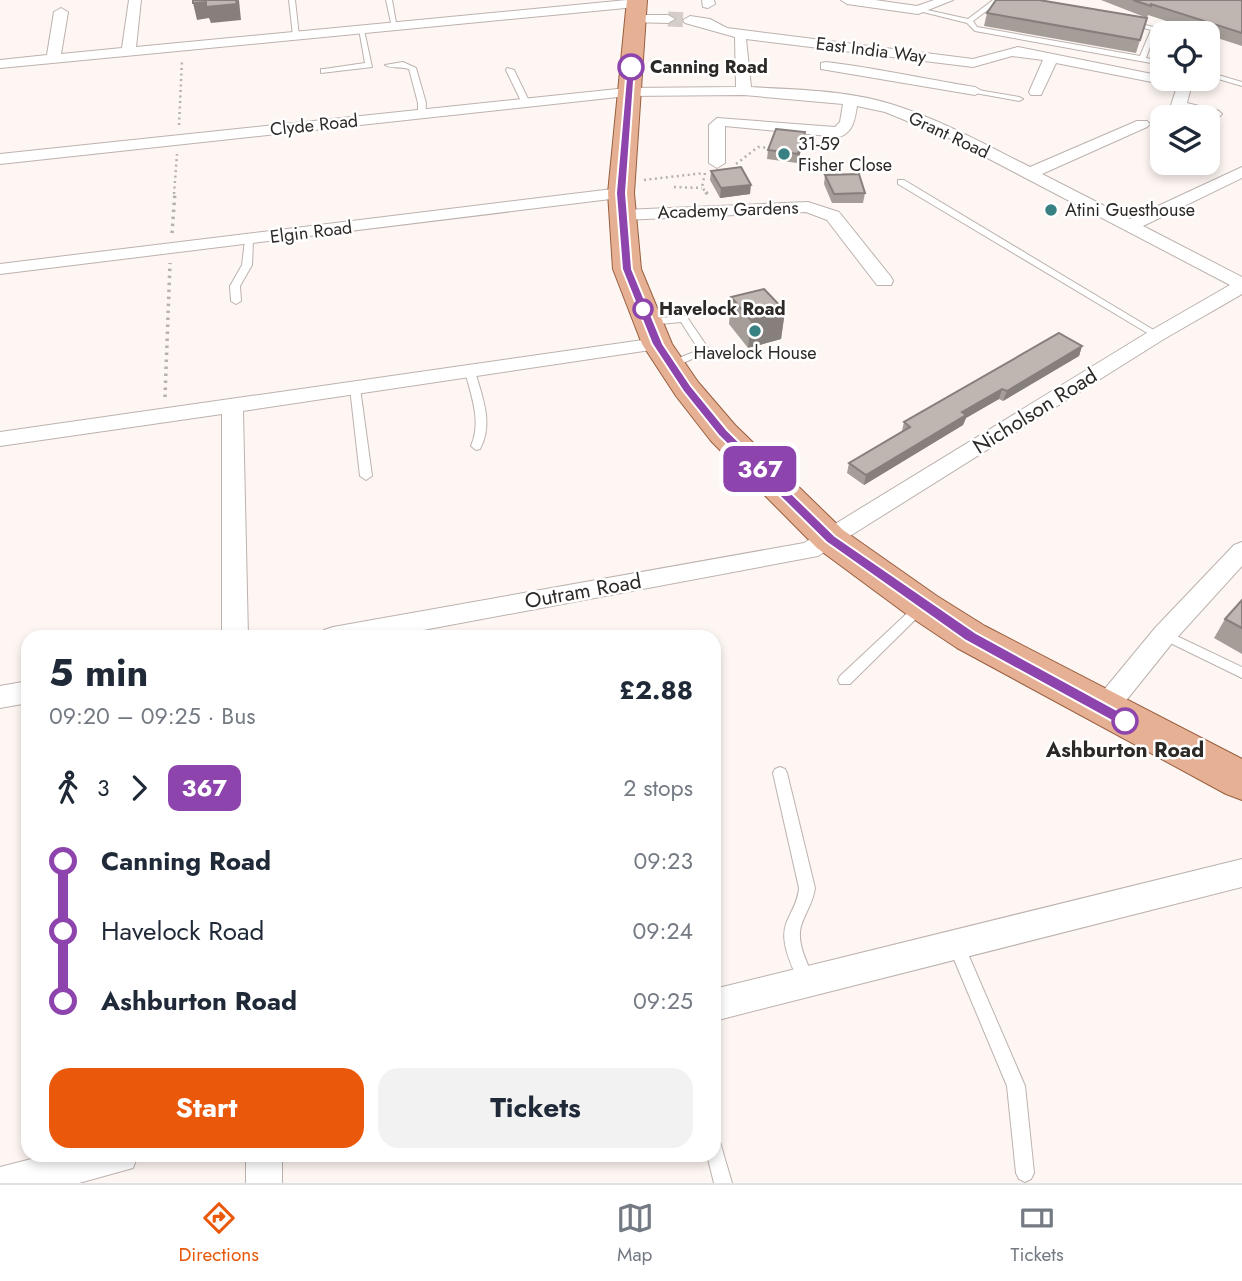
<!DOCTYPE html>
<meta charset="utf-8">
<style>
:root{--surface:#fff;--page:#f2f2f3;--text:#1f2937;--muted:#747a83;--line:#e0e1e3;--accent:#ea580c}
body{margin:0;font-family:Jost,sans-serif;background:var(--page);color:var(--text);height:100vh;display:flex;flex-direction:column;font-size:26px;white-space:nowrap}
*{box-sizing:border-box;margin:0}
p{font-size:23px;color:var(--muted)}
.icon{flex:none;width:38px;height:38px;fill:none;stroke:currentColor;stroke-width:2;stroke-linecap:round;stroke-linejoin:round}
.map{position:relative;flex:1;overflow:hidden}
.details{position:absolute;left:21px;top:630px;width:700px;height:532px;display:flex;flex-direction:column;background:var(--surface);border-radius:21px;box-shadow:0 4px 10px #0003}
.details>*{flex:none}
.badge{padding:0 14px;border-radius:10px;font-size:24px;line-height:46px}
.buttons{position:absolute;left:1150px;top:21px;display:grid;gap:14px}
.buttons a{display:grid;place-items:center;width:70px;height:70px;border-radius:14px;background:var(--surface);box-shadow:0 4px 10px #0003;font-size:35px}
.map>.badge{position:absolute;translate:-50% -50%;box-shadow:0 0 0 4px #fff}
.legs{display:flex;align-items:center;gap:10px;height:77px;padding:0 28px;font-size:23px}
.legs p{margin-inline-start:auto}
.summary{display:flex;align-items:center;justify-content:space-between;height:119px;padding:0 28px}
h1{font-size:38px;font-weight:700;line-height:52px}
.button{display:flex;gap:14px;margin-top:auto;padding:14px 28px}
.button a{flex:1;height:80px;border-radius:21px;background:var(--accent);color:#fff;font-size:28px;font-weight:700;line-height:80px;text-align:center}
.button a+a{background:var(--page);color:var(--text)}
ul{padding:0 28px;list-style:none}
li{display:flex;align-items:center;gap:24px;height:70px;font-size:26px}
li i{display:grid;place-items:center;width:10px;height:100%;margin:0 9px;background:currentColor}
li i::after{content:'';width:18px;height:18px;margin:-9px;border:5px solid;border-radius:50%;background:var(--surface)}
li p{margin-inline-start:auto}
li:first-child i{background:linear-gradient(#0000 50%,currentColor 0)}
li:last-child i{background:linear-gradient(currentColor 50%,#0000 0)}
.dock{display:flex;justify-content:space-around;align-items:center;height:98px;border-top:2px solid var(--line);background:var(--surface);font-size:19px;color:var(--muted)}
.dock a{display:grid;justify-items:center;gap:4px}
.dock .current{color:var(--accent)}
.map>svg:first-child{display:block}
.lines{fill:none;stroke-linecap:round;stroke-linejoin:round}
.minor-tunnel{stroke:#d4cdc9;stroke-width:15;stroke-dasharray:15 7;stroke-linecap:butt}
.service-casing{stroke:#bcb2ae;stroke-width:2}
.minor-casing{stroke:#bcb2ae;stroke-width:2}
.primary-casing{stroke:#995e3f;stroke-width:2}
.path-far1{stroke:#b7b1ae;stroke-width:2.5;stroke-dasharray:2 3.5;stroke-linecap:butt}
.path{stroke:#b7b1ae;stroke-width:3.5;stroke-dasharray:2.5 4.5;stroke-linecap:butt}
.service{fill:#fff;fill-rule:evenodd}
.minor{fill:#fff;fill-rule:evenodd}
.primary{fill:#e5b094;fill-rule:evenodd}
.wall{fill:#a49d98}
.shaded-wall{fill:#867f7c}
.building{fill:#bfb6b1;stroke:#867f7c;stroke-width:2}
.line-1{fill:#8e44ad;stroke:#fff;stroke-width:2}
.stop-1-dot{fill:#fff;stroke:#8e44ad;stroke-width:3.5}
.poi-dot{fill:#388183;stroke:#fff;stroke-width:2.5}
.labels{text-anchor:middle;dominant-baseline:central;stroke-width:5;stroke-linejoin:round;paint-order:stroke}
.far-street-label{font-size:18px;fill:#2c2927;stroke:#fff}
.far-stop-label{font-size:18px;font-weight:bold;fill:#2c2927;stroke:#fff;text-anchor:start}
.far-poi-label{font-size:18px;fill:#2c2927;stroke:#fff;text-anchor:start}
.street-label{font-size:21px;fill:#2c2927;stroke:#fff}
.stop-label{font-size:21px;font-weight:bold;fill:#2c2927;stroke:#fff}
</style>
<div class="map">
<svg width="1242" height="1183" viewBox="0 0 1242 1183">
<rect width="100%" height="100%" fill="#fef6f2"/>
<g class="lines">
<path class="minor-tunnel" d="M668 19 690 20"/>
<defs>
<g id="service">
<path d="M289 0H295L299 36 296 38 293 36Z"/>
<path d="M386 0H392L397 28 392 27Z"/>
<path d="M993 0 1019 4 1022 0H1028L1021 8 997 3 973 21 977 27 1140 56 1151 30 1127 23 1130 21 1157 28 1146 58 1162 61V65L975 31 967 23 915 10 918 8 968 19Z"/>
<path d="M359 29 364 30 372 67 321 73V69H324L365 63Z"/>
<path d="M403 62 416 68 426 103 425 116 418 114V103L409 69C401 66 391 69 385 65Z"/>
<path d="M507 68 514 70 530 103 529 105 522 103 506 70Z"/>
<path d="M1208 72 1242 82V86L1208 76Z"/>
<path d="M972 89 1019 97 1023 99 1019 101 975 93 971 91Z"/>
<path d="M898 180H904L1162 335 1157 338 1154 337 898 184Z"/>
<path d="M249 237 253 240 252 265 240 286 241 301 236 304 231 301 230 286 242 265 245 240Z"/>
<path d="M684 316 687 317 710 351 674 367H666V363L699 350 681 322 648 325 643 322 648 319Z"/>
<path d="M470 368 475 371C482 397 494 423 480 449L476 450 471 446C482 421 471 396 465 371Z"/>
<path d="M355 385 360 388 372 476 366 480 360 476 350 388Z"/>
<path d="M922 601 926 603 928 606 926 609 850 684H840L838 680 840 676 918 603Z"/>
<path d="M1164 630 1242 667V678L1160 638 1158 635 1160 632Z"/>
<path d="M780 767 785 769 787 773 815 888C813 903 805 913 801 926 796 945 809 965 815 982L813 988 807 990 801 988C794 969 779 944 786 924 791 911 798 902 799 888L773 773 775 769Z"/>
<path d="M956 938 962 940 1025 1086 1034 1173 1031 1179 1025 1182 1019 1179 1016 1173 1007 1086 948 945 950 940Z"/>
<path d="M714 1139 720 1142 732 1183H714L707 1155H714Z"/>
</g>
<g id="minor">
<path d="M129 0H141L136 47 627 0H640L642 3 636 7 0 68V60L47 55 54 12 61 8 68 12 61 54 122 48Z"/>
<path d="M702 0H714L715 4 708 8 703 7Z"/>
<path d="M841 0H875L917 6 934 0H953L918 14 847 4Z"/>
<path d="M635 15H668L675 19 668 23 630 22 628 19Z"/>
<path d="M690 16 710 19 727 28 973 59 1018 47 1162 76V79L1187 81 1191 87 1187 103 1219 111 1222 114 1219 117 1214 119 1184 112 1176 117H1162V121L1159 120 1156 117 1170 108 1177 87 1056 63 1041 95H1031L1029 92 1043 60 1012 56 973 67 746 39 751 87C799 90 848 90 894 105 941 120 986 145 1030 167L1137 121H1147L1150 124 1147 127 1042 174 1130 219 1242 167V178L1143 226 1242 277V294L1164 339 818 556 386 637H320L324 630 333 627 804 543 1150 331 1230 285 951 139 885 112 857 106C855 119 853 133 839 137L725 126V163L717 168 709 163V125L717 118 835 127 840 122 843 104 744 95 627 96 0 164V154L627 88 736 87 735 37 685 23 683 20Z"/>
<path d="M826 62C876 68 925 79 975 87L982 91 975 95 821 69V63Z"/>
<path d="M621 188 629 193 627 197 0 274V264Z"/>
<path d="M808 202 839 212 891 277 893 281 891 285H877L827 220 806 212 623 220 614 215 623 210Z"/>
<path d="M657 338 664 340 667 344 664 348 243 411 248 637H222V414L0 446V432Z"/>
<path d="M1242 542V566L1173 642 1112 718 1103 721 1094 718 1090 710 1094 702 1155 628 1234 545Z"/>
<path d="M28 681V703L0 708V686Z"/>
<path d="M1242 859V887L714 1021V989Z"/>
<path d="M47 1155H138L133 1168 79 1183H0V1167Z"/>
<rect x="246" y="1155" width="36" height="28"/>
</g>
<path id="primary" d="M627 0H647L634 193 641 269 672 344 698 382 735 425 843 530 937 596 985 626 1242 759V800L1226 794 957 648 909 616 817 548 711 441 676 396 642 344 613 269 608 193Z"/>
</defs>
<use href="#service" class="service-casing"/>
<use href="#minor" class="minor-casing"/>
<use href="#primary" class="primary-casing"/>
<g class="path-far1">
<path d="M179 125 182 60"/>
<path d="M736 164 758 147 771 148"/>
<path d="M705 173 702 187 707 194"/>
<path d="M644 180 704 173"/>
<path d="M674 187 702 188"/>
<path d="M174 194 177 154"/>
</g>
<g class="path">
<path d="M706 192 709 197"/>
<path d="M172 233 175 192"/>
<path d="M165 397 170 263"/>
</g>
<use href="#service" class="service"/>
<use href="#minor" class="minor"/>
<use href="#primary" class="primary"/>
</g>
<g class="wall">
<path d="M1101 0H1242V46L1208 35V33H1203L1148 15 1147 18Z"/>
<path d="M987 13 1147 18 1136 53 984 26Z"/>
<path d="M804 141 797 163 767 159 768 150Z"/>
<path d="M711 171 750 194 720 198 710 180Z"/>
<path d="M825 175 865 193 863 203H832L824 184Z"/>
<path d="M731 297 785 311 781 339 748 348 729 324Z"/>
<path d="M1082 346 1079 356 1003 401 999 399 966 418 963 425 864 485 847 473 849 463 902 431 904 422Z"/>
<path d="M1242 600V654L1214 638 1225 619Z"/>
</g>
<g class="shaded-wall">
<path d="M239 0 241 20 211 23 209 18 197 20 193 3Z"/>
<path d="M805 132 804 141 797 163 798 154Z"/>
<path d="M751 185 750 194 720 198 721 188Z"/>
<path d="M785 311 781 339 748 348 751 320Z"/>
<path d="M1082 346 1079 356 1003 401 1007 391Z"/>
<path d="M1002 389 999 399 966 418 963 425 864 485 866 475 962 412Z"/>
</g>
<g class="building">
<path d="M193 0H236L237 4 206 7V2L193 3Z"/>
<path d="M996 0H1039L1147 18 1140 40 987 13Z"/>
<path d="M1133 0H1241L1242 1V33L1151 4V6Z"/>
<path d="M776 129 805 132 798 154 768 150Z"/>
<path d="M741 167 751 185 721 188 711 171Z"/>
<path d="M859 174 865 193 834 194 825 175Z"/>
<path d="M764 289 785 311 751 320 731 297Z"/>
<path d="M1059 333 1082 346 1007 391 1002 389 962 412 966 415 866 475 849 463 910 427 904 422Z"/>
<path d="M1242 600V628L1225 619Z"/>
</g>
<path class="line-1" d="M631 65 635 67 626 193 632 269 663 344 691 386 727 430 835 536 976 633 1130 717 1132 721 1130 725H1119L966 641 826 542 719 436 683 391 652 344 622 269 616 193 627 67Z"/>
<g class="stop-1-dot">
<circle cx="631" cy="67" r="12"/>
<circle cx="643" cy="309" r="9"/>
<circle cx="1125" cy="721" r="12"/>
</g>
<g class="poi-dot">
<circle cx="784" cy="154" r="7"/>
<circle cx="1051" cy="210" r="7"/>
<circle cx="755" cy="331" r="7"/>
</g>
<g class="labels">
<g class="far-street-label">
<text transform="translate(871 50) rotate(7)">East India Way</text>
<text transform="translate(314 125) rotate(-6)">Clyde Road</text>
<text transform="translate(949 135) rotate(25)">Grant Road</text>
<text transform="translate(728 210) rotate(-2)">Academy Gardens</text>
<text transform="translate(311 232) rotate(-7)">Elgin Road</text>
</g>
<g class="far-stop-label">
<text x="650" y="67">Canning Road</text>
<text x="659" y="309">Havelock Road</text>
</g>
<g class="far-poi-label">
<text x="798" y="144">31-59<tspan x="798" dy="21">Fisher Close</tspan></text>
<text x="1065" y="210">Atini Guesthouse</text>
<text x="755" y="353" text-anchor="middle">Havelock House</text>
</g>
<g class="street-label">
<text transform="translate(1035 411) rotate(-32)">Nicholson Road</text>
<text transform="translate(583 591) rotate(-10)">Outram Road</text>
</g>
<g class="stop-label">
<text x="1125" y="750">Ashburton Road</text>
</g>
</g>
</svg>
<div class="buttons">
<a><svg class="icon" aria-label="locate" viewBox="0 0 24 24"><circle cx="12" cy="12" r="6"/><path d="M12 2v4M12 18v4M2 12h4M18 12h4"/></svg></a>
<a><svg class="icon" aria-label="layers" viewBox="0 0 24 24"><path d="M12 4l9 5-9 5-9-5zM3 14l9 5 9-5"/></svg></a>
</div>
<b class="badge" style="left:760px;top:469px;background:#8e44ad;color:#fff">367</b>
<section class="details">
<div class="summary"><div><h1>5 min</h1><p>09:20 – 09:25 · Bus</p></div><b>£2.88</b></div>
<div class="legs"><svg class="icon" aria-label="walk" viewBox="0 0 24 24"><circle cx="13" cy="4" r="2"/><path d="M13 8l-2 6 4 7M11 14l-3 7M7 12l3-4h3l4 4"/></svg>3<svg class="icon" aria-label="forward" viewBox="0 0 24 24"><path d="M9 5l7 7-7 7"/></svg><b class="badge" style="background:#8e44ad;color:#fff">367</b><p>2 stops</p></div>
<ul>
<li><i style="color:#8e44ad"></i><b>Canning Road</b><p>09:23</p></li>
<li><i style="color:#8e44ad"></i><span>Havelock Road</span><p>09:24</p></li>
<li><i style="color:#8e44ad"></i><b>Ashburton Road</b><p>09:25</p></li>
</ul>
<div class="button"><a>Start</a><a>Tickets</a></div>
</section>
</div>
<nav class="dock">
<a class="current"><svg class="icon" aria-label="directions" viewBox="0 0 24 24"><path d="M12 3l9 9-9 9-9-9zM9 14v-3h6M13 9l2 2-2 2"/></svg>Directions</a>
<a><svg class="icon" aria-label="map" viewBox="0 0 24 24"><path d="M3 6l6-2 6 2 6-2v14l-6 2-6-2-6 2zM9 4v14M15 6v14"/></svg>Map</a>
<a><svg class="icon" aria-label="tickets" viewBox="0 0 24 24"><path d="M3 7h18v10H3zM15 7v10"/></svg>Tickets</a>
</nav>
